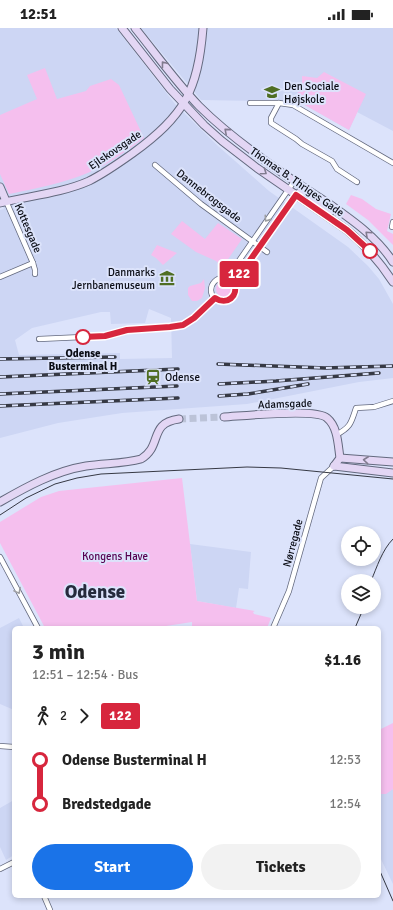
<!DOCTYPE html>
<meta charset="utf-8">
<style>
:root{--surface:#fff;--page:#f2f2f2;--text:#222;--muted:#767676;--accent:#1a73e8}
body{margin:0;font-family:Signika,sans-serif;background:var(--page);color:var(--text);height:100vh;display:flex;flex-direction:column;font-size:15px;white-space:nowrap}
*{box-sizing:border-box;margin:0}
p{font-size:13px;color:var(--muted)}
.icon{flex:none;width:22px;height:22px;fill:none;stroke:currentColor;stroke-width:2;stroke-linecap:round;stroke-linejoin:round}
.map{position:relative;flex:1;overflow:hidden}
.sheet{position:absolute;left:12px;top:598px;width:369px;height:272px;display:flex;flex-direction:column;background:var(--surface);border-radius:6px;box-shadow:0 2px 6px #0003}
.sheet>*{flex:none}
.badge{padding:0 8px;border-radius:3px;font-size:14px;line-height:26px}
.tools{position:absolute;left:341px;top:498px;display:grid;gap:8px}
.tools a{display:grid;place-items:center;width:40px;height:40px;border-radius:50%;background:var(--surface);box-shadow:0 2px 6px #0003;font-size:20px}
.map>.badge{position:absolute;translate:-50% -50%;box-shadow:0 0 0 2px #fff}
.legs{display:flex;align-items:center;gap:6px;height:44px;padding:0 20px;font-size:13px}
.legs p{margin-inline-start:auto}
.overview{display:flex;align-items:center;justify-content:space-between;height:68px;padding:0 20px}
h1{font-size:22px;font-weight:800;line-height:30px}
.primary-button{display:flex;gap:8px;margin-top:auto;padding:8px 20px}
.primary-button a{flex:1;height:46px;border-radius:24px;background:var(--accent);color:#fff;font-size:16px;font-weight:800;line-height:46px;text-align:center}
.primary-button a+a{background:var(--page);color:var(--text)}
ul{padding:0 20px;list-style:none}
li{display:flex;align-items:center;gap:14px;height:44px;font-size:15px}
li i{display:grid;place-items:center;width:6px;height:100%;margin:0 5px;background:currentColor}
li i::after{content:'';width:10px;height:10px;margin:-5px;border:3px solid;border-radius:50%;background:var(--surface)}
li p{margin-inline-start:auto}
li:first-child i{background:linear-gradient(#0000 50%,currentColor 0)}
li:last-child i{background:linear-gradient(currentColor 50%,#0000 0)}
.status{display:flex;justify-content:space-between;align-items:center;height:28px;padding:0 20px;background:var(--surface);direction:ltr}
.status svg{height:11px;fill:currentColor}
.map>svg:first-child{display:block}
.built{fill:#cdd6f4;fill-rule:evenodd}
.green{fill:#f5bfee}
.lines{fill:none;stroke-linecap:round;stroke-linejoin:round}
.secondary-tunnel{stroke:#bcc3d8;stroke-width:7;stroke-dasharray:7 3.5;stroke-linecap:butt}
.street-casing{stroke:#63697e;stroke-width:6}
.secondary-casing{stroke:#63697e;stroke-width:9}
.street{stroke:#fff;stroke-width:4.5}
.secondary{stroke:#e3d6f4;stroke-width:7}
.tram{stroke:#363944;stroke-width:1}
.rail-casing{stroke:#363944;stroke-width:3.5}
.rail{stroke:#dce3fb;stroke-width:2;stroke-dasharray:6;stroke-linecap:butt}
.oneway{stroke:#817b8f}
.oneway2{stroke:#9d9ea1}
.line-1-casing{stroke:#fff;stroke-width:9}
.line-1{stroke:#d7263d;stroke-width:6}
.stop-1-dot{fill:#fff;stroke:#d7263d;stroke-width:2}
.labels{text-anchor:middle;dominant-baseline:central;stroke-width:4;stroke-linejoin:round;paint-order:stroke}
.poi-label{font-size:11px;fill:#0a0c14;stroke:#dce3fb;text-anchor:start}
.street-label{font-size:11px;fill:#0a0c14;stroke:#dce3fb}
.stop-label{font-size:11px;font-weight:bold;fill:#0a0c14;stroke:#dce3fb}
.park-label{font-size:11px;fill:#550050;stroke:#dce3fb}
.town-label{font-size:19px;font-weight:bold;fill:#252a3c;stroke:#dce3fb}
</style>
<div class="status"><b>12:51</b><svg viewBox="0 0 49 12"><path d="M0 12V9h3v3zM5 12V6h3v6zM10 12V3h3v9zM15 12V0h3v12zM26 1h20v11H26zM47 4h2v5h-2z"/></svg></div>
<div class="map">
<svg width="393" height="882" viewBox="0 0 393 882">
<rect width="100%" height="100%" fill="#dce3fb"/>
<g class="built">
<path d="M0 0H116L175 76 218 118 269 163 348 219 368 238 379 251 393 276V350L359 354 247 376 122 385 58 395 0 410V182L4 181 0 171ZM149 281 171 290 172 330 120 331V325L19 327 15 312 32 300 101 284H110L111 296 145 295Z"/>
<path d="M141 0H393V103L357 84 349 102 300 74 201 72Z"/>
<path d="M190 516 251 524 248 561 239 560 236 580 197 573Z"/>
<path d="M19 590 24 600H14V682L0 676V600Z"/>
<path d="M393 761V856L379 827V766H384Z"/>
<path d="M14 772V827L6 832 0 819V780Z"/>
</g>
<g class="green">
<path d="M45 40 57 71 86 63 90 58 111 51 119 57 144 110C133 118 122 126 111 133 80 152 44 159 9 166L0 146V87L37 71 27 47Z"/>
<path d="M324 44 366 66 349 102 294 71 302 58V48L317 50Z"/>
<path d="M351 167 362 171 376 181 391 186 387 203 393 206V217L368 192 346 176Z"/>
<path d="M182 193 205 211 218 195 242 211 224 237 219 236 216 233 196 224 171 206Z"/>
<path d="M157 217 177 225 163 237 156 230 151 227Z"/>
<path d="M204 251 205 260 202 270 197 273H192L188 267V260L190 258 201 255Z"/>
<circle cx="224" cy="261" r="8"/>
<path d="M182 450 197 573 255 583 253 584 254 586 271 590 267 600H192V594L153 600H45L0 515V494L41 469 59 463Z"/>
<path d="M393 695V761L386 766H379V702Z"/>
</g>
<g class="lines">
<path class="secondary-tunnel" d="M179 391 224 389"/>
<defs>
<g id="street">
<path d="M250 75H279L293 77 393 135"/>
<path d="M279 75 271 90V95L296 111 302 116 332 133 337 141 357 154"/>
<path d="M155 137 201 176 267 224"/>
<path d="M6 173 33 235 35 242V246"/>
<path d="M392 199 393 194"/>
<path d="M0 249 33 235"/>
<path d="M227 250 295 152"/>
<circle cx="223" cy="262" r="12"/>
<path d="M234 255 297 166"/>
<path d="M39 311 105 308 127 302 170 299 183 297 193 290 215 270"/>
<path d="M336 407C351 399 351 395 356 380L374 379 393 373"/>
<path d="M0 529 38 600"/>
<path d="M273 600 289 563 321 450 334 438"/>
<path d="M0 718 14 719"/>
<path d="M0 841 14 834"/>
<path d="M44 868 50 882"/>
</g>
<g id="secondary">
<path d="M122 0 170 61 204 97 222 113 257 140 347 202C365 217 380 234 393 254"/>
<path d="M135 0C156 26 176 54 199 78 216 95 236 111 255 125 278 143 303 159 328 175 352 192 377 209 393 234"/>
<path d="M0 159 6 173"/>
<path d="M300 164 327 182 338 183"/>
<path d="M0 175C29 168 62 165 89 153 105 145 119 135 133 125 184 88 198 63 203 0"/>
<path d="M224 389C242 388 316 380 327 390 338 399 338 417 340 430L334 438"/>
<path d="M340 430 393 434"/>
<path d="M334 438 393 445"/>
<path d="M0 474C26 459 55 443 86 438 104 435 123 436 141 431 163 418 148 395 179 391"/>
</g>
</defs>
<use href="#street" class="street-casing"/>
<use href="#secondary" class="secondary-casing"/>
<use href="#street" class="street"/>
<use href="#secondary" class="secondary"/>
<g class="tram">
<path d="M0 487 26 470 55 456 77 450 101 446 247 439 281 440 393 451"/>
<path d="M371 553C377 539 382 522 393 511"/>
<path d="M355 600 364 579"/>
<path d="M379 841 393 873"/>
</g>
<defs>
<g id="rail">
<path d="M0 331 115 329"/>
<path d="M218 336 325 340 393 338"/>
<path d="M0 349 178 341"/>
<path d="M219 356 276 353 379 345"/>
<path d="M0 366 177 358"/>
<path d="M219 368 248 366 308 356"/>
<path d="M0 378 178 370"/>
</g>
</defs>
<use href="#rail" class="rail-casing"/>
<use href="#rail" class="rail"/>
</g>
<defs><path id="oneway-chevron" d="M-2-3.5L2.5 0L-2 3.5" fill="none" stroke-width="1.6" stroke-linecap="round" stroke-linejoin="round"/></defs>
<g class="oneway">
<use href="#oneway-chevron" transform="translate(164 36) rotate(-128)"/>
<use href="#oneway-chevron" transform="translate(227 103) rotate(-139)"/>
<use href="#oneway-chevron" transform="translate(264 144) rotate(35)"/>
<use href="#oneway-chevron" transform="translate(368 206) rotate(-137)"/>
<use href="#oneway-chevron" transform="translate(366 432) rotate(-174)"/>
</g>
<g class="oneway2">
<use href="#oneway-chevron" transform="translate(267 191) rotate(125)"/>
<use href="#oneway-chevron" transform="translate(18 563) rotate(62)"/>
</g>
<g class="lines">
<defs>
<path id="line-1" d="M83 309 105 308 127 302 170 299 183 297 194 290 215 270C227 278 239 268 234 255L296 167 347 202 370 223"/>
</defs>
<use href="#line-1" class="line-1-casing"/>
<use href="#line-1" class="line-1"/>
</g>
<defs>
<symbol id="university-bare" viewBox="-9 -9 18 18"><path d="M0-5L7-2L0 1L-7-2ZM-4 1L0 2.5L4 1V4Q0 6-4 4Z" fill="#4f6e23" stroke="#dce3fb" stroke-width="2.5" paint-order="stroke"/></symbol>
<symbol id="museum-bare" viewBox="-9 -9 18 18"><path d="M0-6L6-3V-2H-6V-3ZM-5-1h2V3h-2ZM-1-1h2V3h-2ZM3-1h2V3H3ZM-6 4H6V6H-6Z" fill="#4f6e23" stroke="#dce3fb" stroke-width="2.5" paint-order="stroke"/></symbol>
<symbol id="station-bare" viewBox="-9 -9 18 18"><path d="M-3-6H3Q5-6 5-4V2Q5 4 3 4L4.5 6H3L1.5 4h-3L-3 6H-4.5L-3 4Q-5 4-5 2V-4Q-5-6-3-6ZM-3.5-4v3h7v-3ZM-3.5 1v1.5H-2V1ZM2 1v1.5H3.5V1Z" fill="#4f6e23" stroke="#dce3fb" stroke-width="2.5" paint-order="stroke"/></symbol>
</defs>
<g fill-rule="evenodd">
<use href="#university-bare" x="261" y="53" width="22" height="22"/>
<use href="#museum-bare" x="156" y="239" width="22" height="22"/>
<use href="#station-bare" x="142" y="338" width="22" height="22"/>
</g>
<g class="stop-1-dot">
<circle cx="370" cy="223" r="7"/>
<circle cx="83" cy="309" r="7"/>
</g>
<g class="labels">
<g class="poi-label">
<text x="284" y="58">Den Sociale<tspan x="284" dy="13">Højskole</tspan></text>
<text x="155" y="244" text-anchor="end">Danmarks<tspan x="155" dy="13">Jernbanemuseum</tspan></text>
<text x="165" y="349">Odense</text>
</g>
<g class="street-label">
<text transform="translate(115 122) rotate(-34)">Ejlskovsgade</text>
<text transform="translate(297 154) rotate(35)">Thomas B. Thriges Gade</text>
<text transform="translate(209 168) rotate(38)">Dannebrogsgade</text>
<text transform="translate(28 200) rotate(67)">Kottesgade</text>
<text transform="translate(285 376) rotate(-2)">Adamsgade</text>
<text transform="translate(293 515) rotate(-75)">Nørregade</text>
</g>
<g class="stop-label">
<text x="83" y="325">Odense<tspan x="83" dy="13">Busterminal H</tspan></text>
</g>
<g class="park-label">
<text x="115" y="528">Kongens Have</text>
</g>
<g class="town-label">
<text x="95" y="564">Odense</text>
</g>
</g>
</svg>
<div class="tools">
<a><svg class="icon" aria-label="locate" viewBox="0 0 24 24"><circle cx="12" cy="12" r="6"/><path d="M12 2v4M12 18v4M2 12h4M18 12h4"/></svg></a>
<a><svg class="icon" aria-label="layers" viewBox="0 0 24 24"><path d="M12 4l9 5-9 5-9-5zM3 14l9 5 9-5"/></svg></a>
</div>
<b class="badge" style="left:239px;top:246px;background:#d7263d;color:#fff">122</b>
<section class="sheet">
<div class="overview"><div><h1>3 min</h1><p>12:51 – 12:54 · Bus</p></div><b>$1.16</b></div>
<div class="legs"><svg class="icon" aria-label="walk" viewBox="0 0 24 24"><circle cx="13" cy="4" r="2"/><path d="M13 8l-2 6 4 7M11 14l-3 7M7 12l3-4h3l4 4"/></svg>2<svg class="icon" aria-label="forward" viewBox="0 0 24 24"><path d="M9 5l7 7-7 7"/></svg><b class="badge" style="background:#d7263d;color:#fff">122</b></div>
<ul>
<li><i style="color:#d7263d"></i><b>Odense Busterminal H</b><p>12:53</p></li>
<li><i style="color:#d7263d"></i><b>Bredstedgade</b><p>12:54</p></li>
</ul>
<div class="primary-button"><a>Start</a><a>Tickets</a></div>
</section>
</div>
